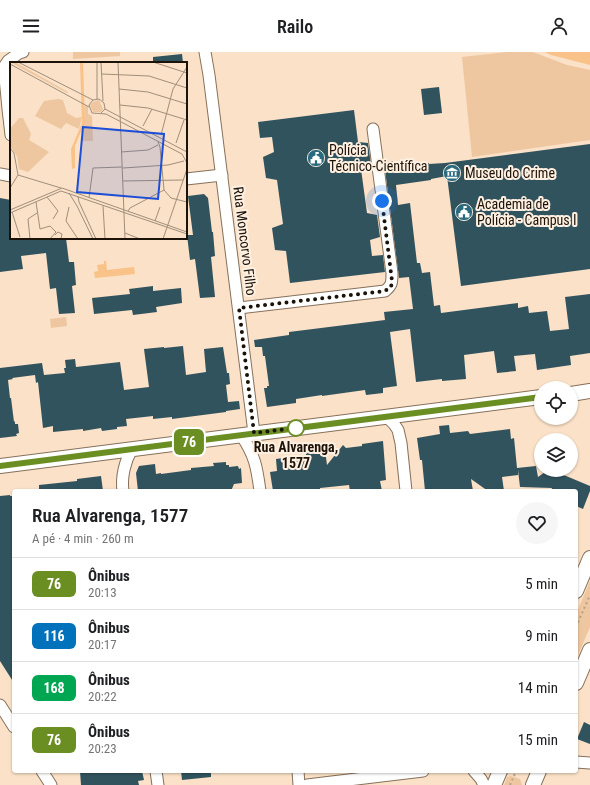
<!DOCTYPE html>
<html lang="pt">
<meta charset="utf-8">
<style>
:root{--surface:#fff;--page:#f6f6f6;--text:#202124;--muted:#757577;--line:#e0e0e0}
body{margin:0;font-family:"Roboto Condensed",sans-serif;background:var(--page);color:var(--text);height:100vh;display:flex;flex-direction:column;font-size:15px;white-space:nowrap}
*{box-sizing:border-box;margin:0}
p{font-size:13px;color:var(--muted)}
.icon{flex:none;width:22px;height:22px;fill:none;stroke:currentColor;stroke-width:2;stroke-linecap:round;stroke-linejoin:round}
.map{position:relative;flex:1;overflow:hidden}
.panel{position:absolute;left:12px;top:437px;width:566px;height:284px;display:flex;flex-direction:column;background:var(--surface);border-radius:4px;box-shadow:0 1px 3px #0004}
.panel>*{flex:none}
.badge{padding:0 8px;border-radius:6px;font-size:14px;line-height:26px}
.controls{position:absolute;left:534px;top:329px;display:grid;gap:8px}
.controls a{display:grid;place-items:center;width:44px;height:44px;border-radius:50%;background:var(--surface);box-shadow:0 1px 3px #0004;font-size:20px}
.you{position:absolute;width:20px;height:20px;margin:-10px;border:3px solid #fff;border-radius:50%;background:#1a73e8;box-shadow:0 0 0 6px #1a73e833}
.map>.badge{position:absolute;translate:-50% -50%;box-shadow:0 0 0 2px #fff}
.round{display:grid;place-items:center;flex:none;width:42px;height:42px;border-radius:21px;background:var(--page)}
.overview{display:flex;align-items:center;justify-content:space-between;height:68px;padding:0 20px}
h1{font-size:19px;font-weight:600;line-height:30px}
ul{padding:0;list-style:none}
li{display:flex;align-items:center;gap:12px;height:52px;padding:0 20px;border-top:1px solid var(--line)}
li div{flex:1}
li b{display:block;font-size:15px}
li em{font-style:normal}
li .badge{min-width:44px;font-weight:700;text-align:center}
header{display:flex;justify-content:space-between;align-items:center;height:52px;padding:0 20px;background:var(--surface);font-size:18px;font-weight:600}
.map>svg:first-child{display:block}
.green{fill:#eec7a0}
.water{fill:#f9c289}
.building{fill:#31535e}
.lines{fill:none;stroke-linecap:round;stroke-linejoin:round}
.minor-casing{stroke:#86705a;stroke-width:13}
.major-casing{stroke:#86705a;stroke-width:16}
.path{stroke:#b6a28d;stroke-width:2;stroke-dasharray:2 3;stroke-linecap:butt}
.minor{stroke:#fff;stroke-width:11}
.major{stroke:#fff;stroke-width:14}
.line-casing{stroke:#fff;stroke-width:9}
.line{stroke:#6b8e23;stroke-width:6}
.walk{stroke:#1b1209;stroke-width:4;stroke-dasharray:0 7.2}
.stop-dot{fill:#fff;stroke:#6b8e23;stroke-width:2}
.labels{text-anchor:middle;dominant-baseline:central;stroke-width:4;stroke-linejoin:round;paint-order:stroke}
.poi-label{font-size:14px;fill:#1b1209;stroke:#fff0e1;text-anchor:start}
.street-label{font-size:14px;fill:#1b1209;stroke:#fff0e1}
.stop-label{font-size:14px;font-weight:bold;fill:#1b1209;stroke:#fff0e1}
.inset-road{fill:none;stroke:#a18e7b;stroke-width:1}
.view{fill:#1d4ed8;fill-opacity:0.15;stroke:#1d4ed8;stroke-width:2}
.inset-edge{fill:none;stroke:#1b1209;stroke-width:2}
</style>
<header><svg class="icon" aria-label="menu" viewBox="0 0 24 24"><path d="M4 6h16M4 12h16M4 18h16"/></svg>Railo<svg class="icon" aria-label="person" viewBox="0 0 24 24"><circle cx="12" cy="8" r="4"/><path d="M4 21q1-7 8-7t8 7"/></svg></header>
<div class="map">
<svg width="590" height="733" viewBox="0 0 590 733">
<rect width="100%" height="100%" fill="#fae1c7"/>
<g class="green">
<path d="M73 0H120V4L73 7Z"/>
<path d="M507 0H533L567 13 590 18V88L472 105 462 5Z"/>
<path d="M66 265 67 274 51 276 50 267Z"/>
<path d="M590 529V575L576 608V562Z"/>
<path d="M511 724 515 725 520 727 522 733H504L507 725Z"/>
</g>
<g class="water">
<path d="M545 0H590V13L551 3Z"/>
<path d="M104 209H106L107 218 134 215 135 222 95 226 94 220 98 219 97 213 104 212Z"/>
</g>
<g class="building">
<path d="M182 2 183 11H153V5Z"/>
<path d="M439 35 442 61 424 63 421 37Z"/>
<path d="M354 58 358 90 368 91 371 113 361 117 367 161 377 163 380 185 370 188 372 204 383 203 385 220 290 231 286 199 275 198 272 176 283 172 277 128 266 126 263 105 274 100 272 85 260 86 258 70Z"/>
<path d="M590 92V217L461 234 447 124 431 127V128L396 133 398 153 410 151 417 211H420L422 221 430 220 434 254 440 253 441 261 518 251V256L528 254 529 261 547 259 550 279 569 277 565 245 590 242V301L570 304 571 313 537 318 535 302 514 304 516 319 497 321 494 299 464 303 466 327 442 329V327L416 330 410 277 390 280 397 334 383 336V341L366 343 365 338 322 344V343L296 347V351L267 355 264 336H267V334H269L265 304H263L262 295H255L254 288 289 283V280L385 268 384 260 413 257 409 225 399 226 384 110 393 109V116L429 111V112L445 111Z"/>
<path d="M204 142 208 146 212 180H213L215 204 211 205 215 245 200 246 195 207 190 208 187 183H193L188 144Z"/>
<path d="M0 146 11 148V186H66L69 210H74L76 233 72 234 75 261 59 262 56 236 50 237 46 201 21 204 23 217 0 220Z"/>
<path d="M153 234V239L181 236 182 251 156 255 157 260 133 263 132 258 94 262 92 246 130 242 129 237Z"/>
<path d="M183 294 186 323 206 320 204 297 223 295 227 321H229L230 332 226 333 228 350 239 349 240 357 226 359V360L172 367V365L153 367V364L126 367 127 374 117 375V377L102 379 101 376 83 379V377L53 380V374L43 376 38 330 36 331 35 323 12 326 13 327 8 328 10 346H11L14 370 15 369V372H18L19 381 16 382 17 384 0 386V316L42 311 44 323 65 321 64 316H66L65 308 75 307 76 315 120 310 124 338 149 335 144 297 164 295V296Z"/>
<path d="M449 373 450 381 468 379 470 382 510 377 511 387 514 386 517 416 536 414 538 425 545 420 558 424 559 421 590 434V439L583 457 576 454V439H551L552 436 520 435 518 418V423L502 425 504 439H488L471 427 473 439H425L422 408H420L417 386 440 382 439 374Z"/>
<path d="M383 389 386 428 380 429 382 439H350L349 433 320 436V439H273L270 420 277 419 276 407 306 403V401L325 398 327 413 343 393 346 396 362 394V392Z"/>
<path d="M226 410V413H229V415L238 414 239 417 241 416 242 431 234 432 231 439H138L136 421 139 414 155 412 156 422 161 421V422L191 418V416L214 414 213 411Z"/>
<path d="M101 424 103 439H39V433L77 429V427Z"/>
<path d="M10 443V444H14V631L0 609V444Z"/>
<path d="M584 670 590 673V692L577 687Z"/>
<path d="M80 719H142L144 728 138 729 139 733H81Z"/>
<path d="M181 719H211V725L182 728Z"/>
</g>
<g class="lines">
<defs>
<g id="minor">
<path d="M205 0 209 23 254 381"/>
<path d="M11 83 8 57 4 15 8 9 19 1 23 0"/>
<path d="M0 122 11 124"/>
<path d="M186 127 222 123"/>
<path d="M239 256 385 239C392 233 392 231 392 221L373 77"/>
<path d="M387 365 394 372 398 378 401 391 406 439"/>
<path d="M241 383C255 403 257 416 260 439"/>
<path d="M123 439C121 425 125 409 132 397"/>
<path d="M0 653 14 675"/>
<path d="M576 710 590 711"/>
<path d="M42 719 51 733"/>
<path d="M156 719 158 733"/>
<path d="M298 719 299 733"/>
<path d="M474 719 481 727 484 733"/>
<path d="M307 733 423 719"/>
</g>
<g id="major">
<path d="M571 342 590 339"/>
<path d="M0 414 541 345"/>
<path d="M576 539 590 506"/>
<path d="M576 631 590 598"/>
<path d="M494 733 500 719"/>
<path d="M533 733 539 719"/>
</g>
</defs>
<use href="#minor" class="minor-casing"/>
<use href="#major" class="major-casing"/>
<g class="path">
<path d="M576 575 590 543"/>
<path d="M510 733 516 719"/>
</g>
<use href="#minor" class="minor"/>
<use href="#major" class="major"/>
</g>
<g class="lines">
<defs>
<path id="line" d="M0 414 541 345"/>
</defs>
<use href="#line" class="line-casing"/>
<use href="#line" class="line"/>
<path class="walk" d="M296 376 254 381 239 256 385 239 391 235 392 229 382 149"/>
</g>
<defs>
<symbol id="civic-disc" viewBox="-11 -11 22 22"><circle r="9.5" fill="#2a6a7f" stroke="#fff0e1"/><path d="M-.6-6.5H3V-4.5H.6V-3L4-1V1h2V6H-6V1h2V-1L-.6-3ZM-1.2 2.5V6h2.4V2.5Z" fill="#fff"/></symbol>
<symbol id="museum-disc" viewBox="-11 -11 22 22"><circle r="9.5" fill="#2a6a7f" stroke="#fff0e1"/><path d="M0-6L6-3V-2H-6V-3ZM-5-1h2V3h-2ZM-1-1h2V3h-2ZM3-1h2V3H3ZM-6 4H6V6H-6Z" fill="#fff"/></symbol>
</defs>
<g fill-rule="evenodd">
<use href="#civic-disc" x="306" y="96" width="20" height="20"/>
<use href="#museum-disc" x="442" y="111" width="20" height="20"/>
<use href="#civic-disc" x="454" y="150" width="20" height="20"/>
</g>
<circle class="stop-dot" cx="296" cy="376" r="8"/>
<g class="labels">
<g class="poi-label">
<text x="329" y="98">Polícia<tspan x="329" dy="16">Técnico-Científica</tspan></text>
<text x="465" y="121">Museu do Crime</text>
<text x="477" y="152">Academia de<tspan x="477" dy="16">Polícia - Campus I</tspan></text>
</g>
<g class="street-label">
<text transform="translate(245 189) rotate(83)">Rua Moncorvo Filho</text>
</g>
<g class="stop-label">
<text x="296" y="395">Rua Alvarenga,<tspan x="296" dy="16">1577</tspan></text>
</g>
</g>
<g transform="translate(10 10)">
<rect width="177" height="177" fill="#fae1c7"/>
<path d="M0 0H5L58 30 57 31ZM48 37 53 38 57 51 66 56 72 55 69 67 56 61 51 67 25 54 34 39ZM89 38 93 47 91 50H83L80 43 83 40ZM75 43 78 45V52L82 54 83 79H72ZM9 56H13L21 72 19 78 39 90 18 110 9 107 7 94 0 84V67Z" fill="#eec7a0"/>
<path d="M70 0H73L75 60 65 84V106L62 107 61 87 72 61Z" fill="#f9c289"/>
<path class="inset-road" d="M8 0 83 38M91 0 93 39M108 0 115 177M143 0 177 11M0 2 79 45M92 12 139 14 177 26M109 27 138 30 177 42M87 37V0M110 43 138 46 177 58M95 47 177 90M91 51 95 47 94 41 89 37 83 38 79 43 82 51 96 52 172 92 177 101M133 64 142 47M151 73 163 27 177 5M148 80 150 85 154 128 161 136 177 140M166 81 174 58M0 86 4 91 8 113M111 90 138 88 148 83M113 106 158 103 174 99M8 113 51 126M113 119 173 118M0 126 8 113M59 131 67 144M68 134 69 140 86 177M37 135 48 149 43 157M79 136 83 106 112 105M26 140 30 167 40 164 46 170 40 177M67 144 83 177M93 144 95 177M59 145 56 159 68 177M0 148 52 126 177 170M118 149 120 146 154 128M2 150 10 175M0 151 51 129 177 172M145 159 150 145M115 171 130 177M45 173 48 170 52 172 51 177M20 177 18 157 27 151M153 177 177 107"/>
<path class="view" d="M73 65 154 72 148 137 67 130Z"/>
<rect width="177" height="177" class="inset-edge"/>
</g>
</svg>
<div class="controls">
<a><svg class="icon" aria-label="locate" viewBox="0 0 24 24"><circle cx="12" cy="12" r="6"/><path d="M12 2v4M12 18v4M2 12h4M18 12h4"/></svg></a>
<a><svg class="icon" aria-label="layers" viewBox="0 0 24 24"><path d="M12 4l9 5-9 5-9-5zM3 14l9 5 9-5"/></svg></a>
</div>
<div class="you" style="left:382px;top:149px"></div>
<b class="badge" style="left:189px;top:390px;background:#6b8e23;color:#fff">76</b>
<section class="panel">
<div class="overview"><div><h1>Rua Alvarenga, 1577</h1><p>A pé · 4 min · 260 m</p></div><a class="round"><svg class="icon" aria-label="heart" viewBox="0 0 24 24"><path d="M12 20l-8-8c-3-5 5-10 8-4 3-6 11-1 8 4z"/></svg></a></div>
<ul>
<li><span class="badge" style="background:#6b8e23;color:#fff">76</span><div><b>Ônibus</b><p>20:13</p></div><em>5 min</em></li>
<li><span class="badge" style="background:#0072bc;color:#fff">116</span><div><b>Ônibus</b><p>20:17</p></div><em>9 min</em></li>
<li><span class="badge" style="background:#00a651;color:#fff">168</span><div><b>Ônibus</b><p>20:22</p></div><em>14 min</em></li>
<li><span class="badge" style="background:#6b8e23;color:#fff">76</span><div><b>Ônibus</b><p>20:23</p></div><em>15 min</em></li>
</ul>
</section>
</div>
